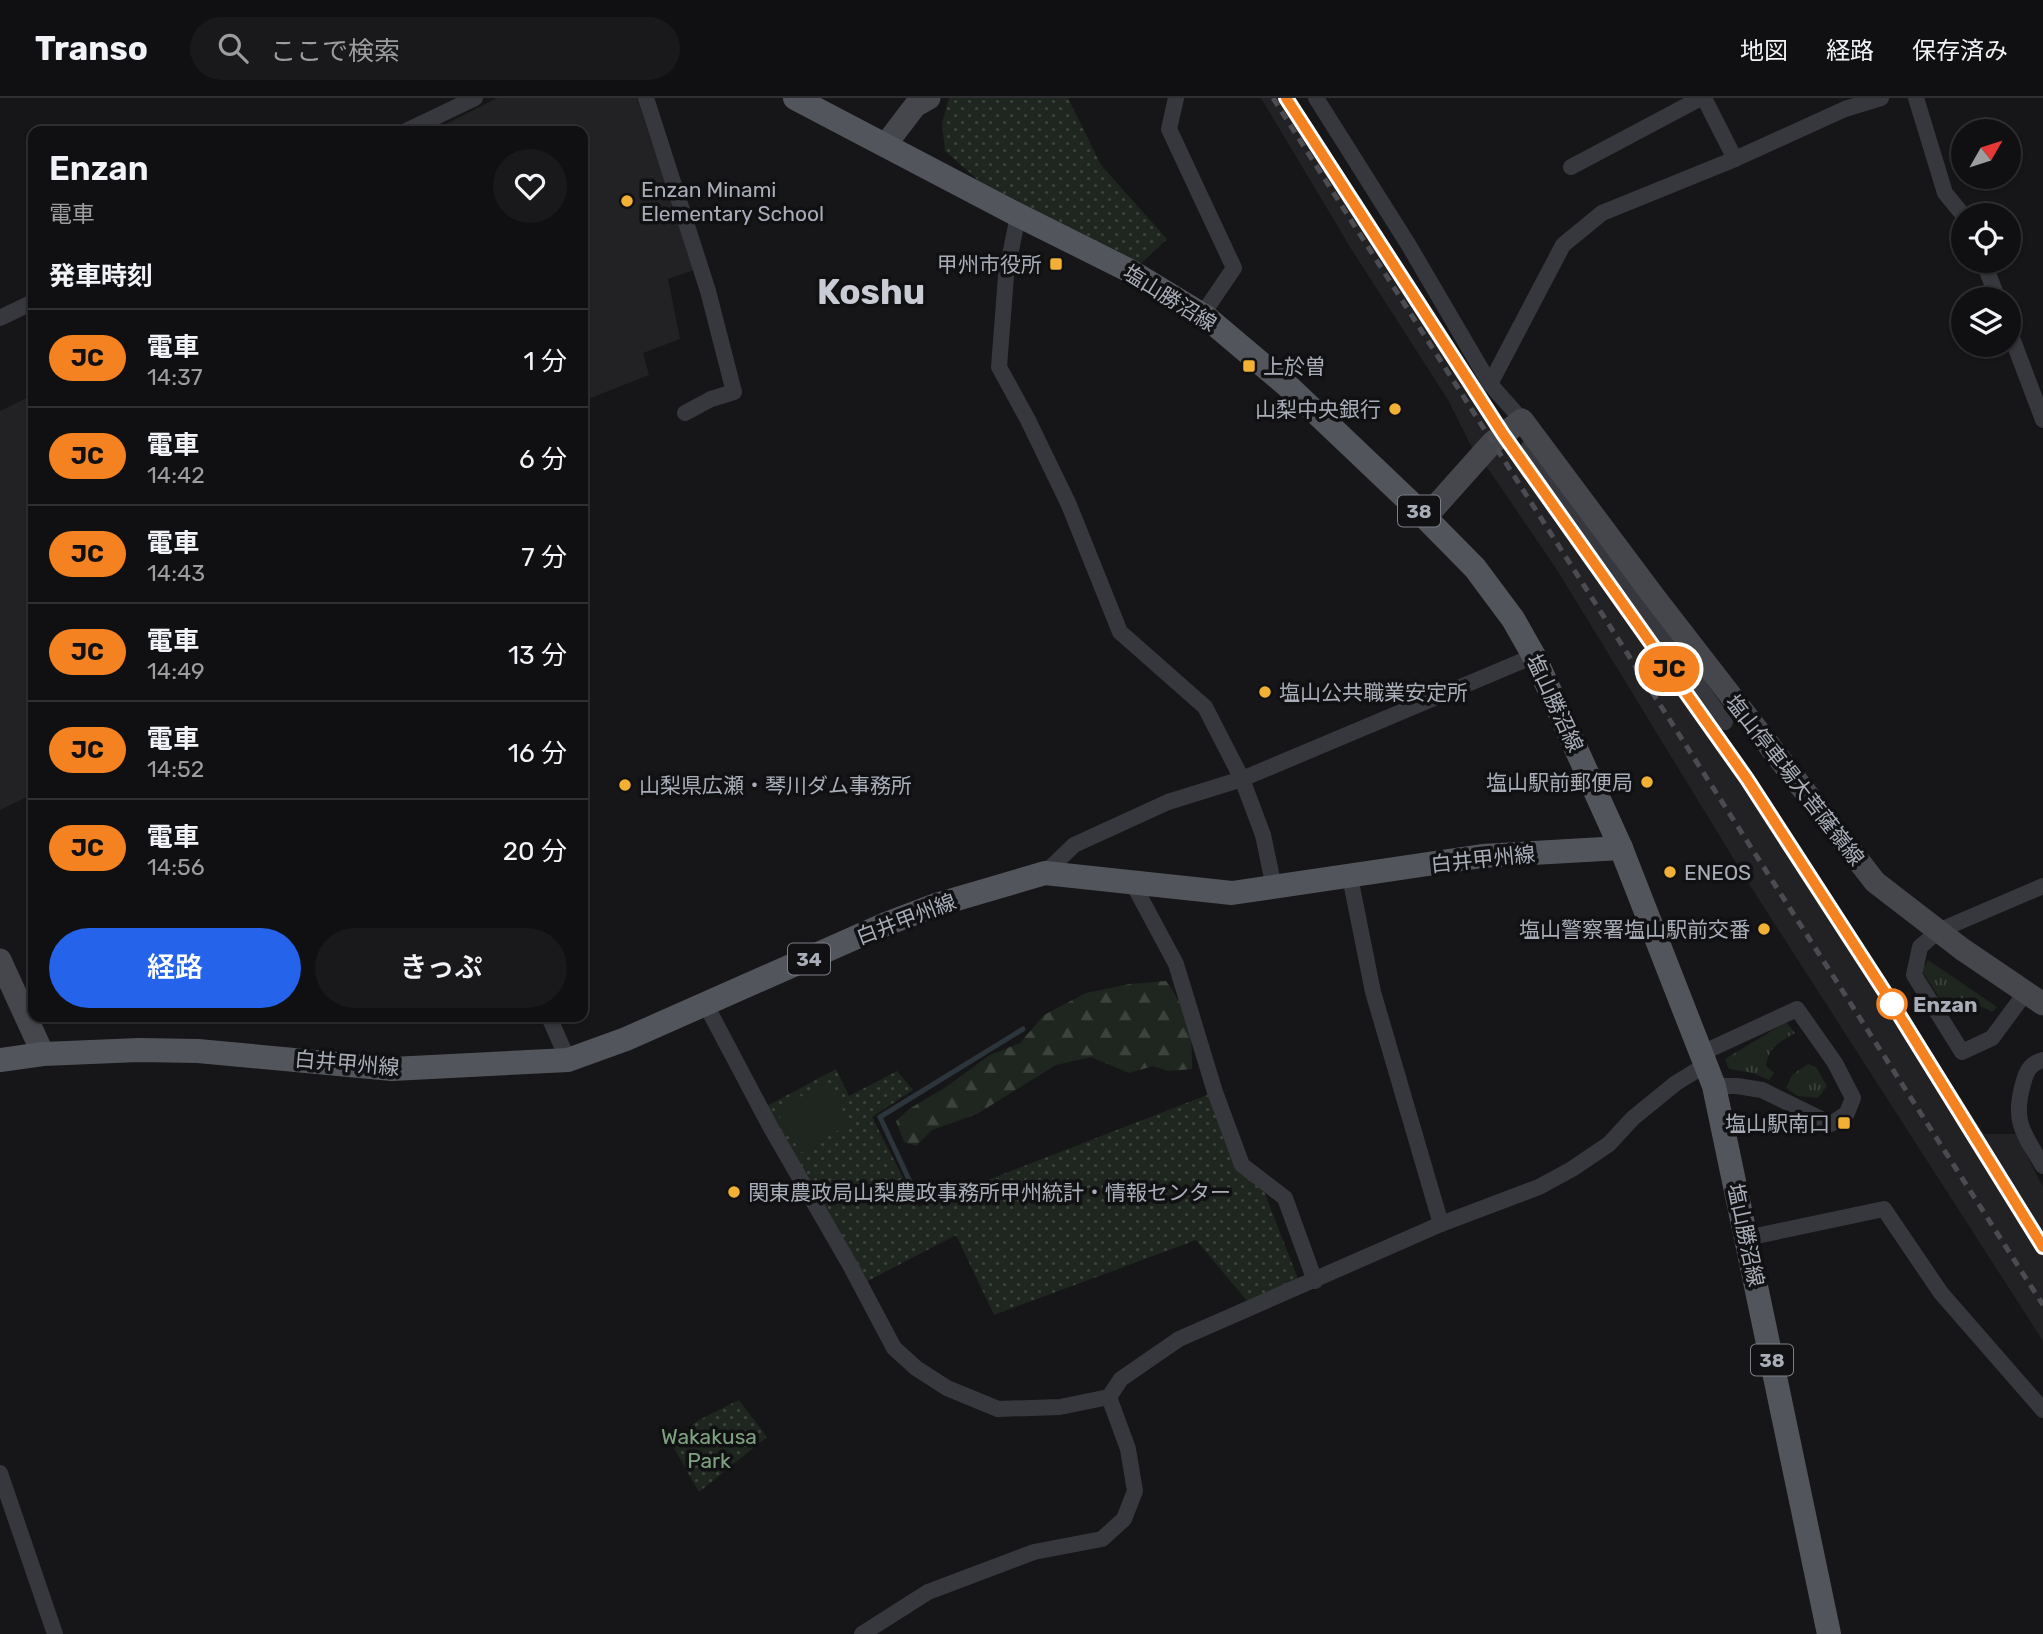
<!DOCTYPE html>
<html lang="ja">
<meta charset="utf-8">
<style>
:root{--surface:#101012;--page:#19191b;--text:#f1f3f6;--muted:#9c9d9f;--line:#303032;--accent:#2563eb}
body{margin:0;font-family:Rubik,"Noto Sans JP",sans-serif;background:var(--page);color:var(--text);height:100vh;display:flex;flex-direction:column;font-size:26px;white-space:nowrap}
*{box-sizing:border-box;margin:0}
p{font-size:23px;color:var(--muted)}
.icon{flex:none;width:38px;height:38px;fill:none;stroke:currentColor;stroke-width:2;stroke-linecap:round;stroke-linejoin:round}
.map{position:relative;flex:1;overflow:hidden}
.side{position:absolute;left:28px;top:28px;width:560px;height:896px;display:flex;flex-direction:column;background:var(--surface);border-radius:14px;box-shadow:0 2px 5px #0004,0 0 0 2px var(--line)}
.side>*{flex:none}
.badge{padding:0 14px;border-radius:23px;font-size:24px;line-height:46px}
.needle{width:46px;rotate:51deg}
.tools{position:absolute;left:1951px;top:21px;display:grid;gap:14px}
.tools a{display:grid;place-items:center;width:70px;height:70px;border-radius:50%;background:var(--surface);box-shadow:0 2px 5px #0004,0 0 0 2px var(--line);font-size:35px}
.map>.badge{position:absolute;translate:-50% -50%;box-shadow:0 0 0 4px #fff}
h2{padding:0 21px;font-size:26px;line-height:63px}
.round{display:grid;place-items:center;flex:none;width:74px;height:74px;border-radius:37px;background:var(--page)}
.head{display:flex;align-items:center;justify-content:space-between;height:119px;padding:0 21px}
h1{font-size:33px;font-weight:600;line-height:52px}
.cta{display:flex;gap:14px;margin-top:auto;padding:14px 21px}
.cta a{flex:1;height:80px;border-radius:42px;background:var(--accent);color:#fff;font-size:28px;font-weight:600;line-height:80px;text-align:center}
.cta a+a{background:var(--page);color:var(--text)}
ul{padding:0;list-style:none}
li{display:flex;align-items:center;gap:21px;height:98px;padding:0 21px;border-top:2px solid var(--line)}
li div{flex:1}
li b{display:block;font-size:26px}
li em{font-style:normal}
li .badge{min-width:77px;font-weight:700;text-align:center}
header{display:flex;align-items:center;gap:42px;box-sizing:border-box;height:98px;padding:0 35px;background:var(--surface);border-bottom:2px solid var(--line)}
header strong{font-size:33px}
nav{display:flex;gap:38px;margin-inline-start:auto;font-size:24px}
.search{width:490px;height:63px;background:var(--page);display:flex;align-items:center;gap:18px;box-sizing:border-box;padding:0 24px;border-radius:38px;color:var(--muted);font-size:26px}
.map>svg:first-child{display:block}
.built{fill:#222225}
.grass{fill:url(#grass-tufts)}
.forest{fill:url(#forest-firs)}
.park{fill:url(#park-dots)}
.pitch{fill:#1e261f}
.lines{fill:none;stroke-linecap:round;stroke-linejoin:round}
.stream{stroke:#2c353c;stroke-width:5}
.street{stroke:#37383d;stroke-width:16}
.secondary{stroke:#45474d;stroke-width:23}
.primary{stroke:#53555c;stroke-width:24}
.rail{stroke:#4a4c52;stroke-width:5;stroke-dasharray:9 7;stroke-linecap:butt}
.line-casing{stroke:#fff;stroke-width:16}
.line{stroke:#f58220;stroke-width:10}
.poi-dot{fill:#f2b134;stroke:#111113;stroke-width:2.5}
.stop-dot{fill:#fff;stroke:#f58220;stroke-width:3.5}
.labels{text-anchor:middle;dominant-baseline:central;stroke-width:7;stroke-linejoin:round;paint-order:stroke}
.shield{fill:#111113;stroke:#7b7e86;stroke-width:2}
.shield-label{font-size:19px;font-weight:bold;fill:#a8adb8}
.poi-label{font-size:21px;fill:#a8adb8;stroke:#111113;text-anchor:start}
.street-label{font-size:21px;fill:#a8adb8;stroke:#111113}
.stop-label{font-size:21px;font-weight:bold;fill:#a8adb8;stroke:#111113;text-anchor:start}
.park-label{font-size:21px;fill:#7fa381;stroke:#111113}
.town-label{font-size:35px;font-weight:bold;fill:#c9ccd4;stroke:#111113}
</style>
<header>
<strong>Transo</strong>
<div class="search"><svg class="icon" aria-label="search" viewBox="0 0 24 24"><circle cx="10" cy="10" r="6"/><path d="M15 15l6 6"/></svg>ここで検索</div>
<nav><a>地図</a><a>経路</a><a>保存済み</a></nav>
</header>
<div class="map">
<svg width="2043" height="1536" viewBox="0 0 2043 1536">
<defs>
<pattern id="grass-tufts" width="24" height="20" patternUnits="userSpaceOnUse" patternTransform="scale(1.75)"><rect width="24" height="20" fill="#1e261f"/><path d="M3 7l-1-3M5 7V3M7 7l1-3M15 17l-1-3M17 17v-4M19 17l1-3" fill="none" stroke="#3c433d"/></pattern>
<pattern id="forest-firs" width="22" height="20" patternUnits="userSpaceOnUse" patternTransform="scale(1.75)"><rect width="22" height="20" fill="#1e261f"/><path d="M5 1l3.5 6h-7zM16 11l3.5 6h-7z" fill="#3c433d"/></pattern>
<pattern id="park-dots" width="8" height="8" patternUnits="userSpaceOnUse" patternTransform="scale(1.75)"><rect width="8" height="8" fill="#1e261f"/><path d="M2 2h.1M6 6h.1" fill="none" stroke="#3c433d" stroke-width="1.8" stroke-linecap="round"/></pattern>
</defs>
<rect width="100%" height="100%" fill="#161618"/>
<g class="built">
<path d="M497 0H637L694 172 668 181 680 241 643 255 649 277 583 303V33H432Z"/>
<path d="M1261 0H1291L1418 199 1520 347 1552 389 1858 841 1984 1036H2016L2043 1089V1243L1749 786 1559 475 1489 372 1475 356 1448 302 1350 149Z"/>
<path d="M33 297V696L0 712V313Z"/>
</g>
<g class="grass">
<path d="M1928 862 1997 909 1992 914C1974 904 1965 905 1946 910L1922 873Z"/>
<path d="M1786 924 1795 935C1780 944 1768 949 1766 968L1774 975 1769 982 1753 975 1729 971 1725 961Z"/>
<path d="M1808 966 1816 969 1827 988 1818 1000 1798 998 1786 990 1792 977Z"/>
</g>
<path class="forest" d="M1166 883C1187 912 1193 935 1192 971L1168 973 1153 968 1129 975 1091 959 1056 967 977 1016 932 1032 916 1048 904 1044 896 1023 909 1011 946 989 990 957 1020 945 1044 917 1086 895 1130 886Z"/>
<g class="park">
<path d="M949 0H1068L1101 67 1167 141 1132 174 1018 117 945 53 942 25Z"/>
<path d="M836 971 849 998 897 973 913 992 872 1019 918 1109 1215 994 1242 1066 1259 1080 1301 1189 1252 1209 1196 1142 994 1217 956 1137 860 1187 761 1011Z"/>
<path d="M739 1302 767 1339 699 1394 670 1343 699 1322Z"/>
</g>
<path class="pitch" d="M827 984 850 1025 801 1055 776 1012Z"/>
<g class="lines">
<path class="stream" d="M918 1101 880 1019 1023 931"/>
<g class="street">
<path d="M646 0 708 193 734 294 711 301 685 315"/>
<path d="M1176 0 1169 31 1234 170 1202 217"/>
<path d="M1316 0 1408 146 1490 286 1522 322"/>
<path d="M1704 0 1735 61"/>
<path d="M1916 0 1945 95 1964 118"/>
<path d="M406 33 475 0"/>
<path d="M1571 69 1701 0"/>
<path d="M1018 117 1006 178 999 269 1028 322 1069 407 1120 534 1205 609 1242 681 1263 737 1274 789"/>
<path d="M1983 163 1998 201"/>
<path d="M0 220 33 204"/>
<path d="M2009 232 2043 322"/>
<path d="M1490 286 1563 147 1602 115 1735 61 1845 11 1881 0"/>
<path d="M1536 339 1526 354 1725 624"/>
<path d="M1045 775 1074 747 1168 704 1242 681 1534 558"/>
<path d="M1350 779 1373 894 1441 1126"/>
<path d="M1132 784 1176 866 1215 994 1242 1067 1285 1100 1315 1183"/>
<path d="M2026 894 1992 940 1962 954 1914 877 1920 849 1938 833 2043 788"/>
<path d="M706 907 771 1030 850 1167 894 1250 916 1270 947 1290 998 1311 1060 1309 1109 1299 1121 1281 1179 1241 1441 1126 1539 1089 1572 1071 1609 1046 1633 1020 1676 985 1707 966"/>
<path d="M549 919 568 962"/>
<path d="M1702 955 1797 911 1835 965 1853 1000 1847 1015 1831 1026 1762 992 1737 988H1714"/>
<path d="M2043 962C2030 965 2026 974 2023 986 2012 1024 2024 1036 2043 1068"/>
<path d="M1747 1140 1884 1111 1941 1195 2043 1312"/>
<path d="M0 1375 55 1536"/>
<path d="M862 1536 928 1494 1034 1454 1102 1441 1124 1421 1135 1393 1128 1351 1109 1299"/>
</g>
<g class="secondary">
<path d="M886 46 915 8 929 0"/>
<path d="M1426 419 1492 345 1522 322 1655 500 1875 784 1962 851 2043 906"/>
<path d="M0 862 43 956"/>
</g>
<g class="primary">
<path d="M795 0 1018 117 1132 174 1206 219 1290 290 1412 406 1475 470 1513 521 1534 558 1621 750 1714 988 1829 1536"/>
<path d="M0 962 43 956 139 952 198 953 392 971 568 962 626 941 886 826 936 807 1045 775 1232 795 1482 758 1621 750"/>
</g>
<g class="rail">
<path d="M1273 0 2043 1207"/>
<path d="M1286 0 1424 217 1503 336 1747 681 1890 902 2043 1149"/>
</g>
</g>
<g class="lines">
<defs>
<path id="line" d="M1286 0 1503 336 1747 681 1890 902 2043 1149"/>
</defs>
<use href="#line" class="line-casing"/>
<use href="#line" class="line"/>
</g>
<g class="poi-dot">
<circle cx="627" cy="103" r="7"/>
<rect x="1049" y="159" width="14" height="14" rx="3.5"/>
<rect x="1242" y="261" width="14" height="14" rx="3.5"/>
<circle cx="1395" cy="311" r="7"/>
<circle cx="1265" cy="594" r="7"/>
<circle cx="1647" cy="684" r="7"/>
<circle cx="625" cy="687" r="7"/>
<circle cx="1670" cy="774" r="7"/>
<circle cx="1764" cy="831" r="7"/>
<rect x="1837" y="1018" width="14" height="14" rx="3.5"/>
<circle cx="734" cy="1094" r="7"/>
</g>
<circle class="stop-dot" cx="1892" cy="906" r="14"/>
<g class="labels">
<g class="shield">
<rect x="1398" y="397.5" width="42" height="31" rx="5"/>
<rect x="788" y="845.5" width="42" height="31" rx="5"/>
<rect x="1751" y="1246.5" width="42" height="31" rx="5"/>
</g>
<g class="shield-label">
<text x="1419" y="413">38</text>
<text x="809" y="861">34</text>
<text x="1772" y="1262">38</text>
</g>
<g class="poi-label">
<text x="641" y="91">Enzan Minami<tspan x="641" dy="24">Elementary School</tspan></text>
<text x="1042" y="166" text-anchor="end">甲州市役所</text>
<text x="1263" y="268">上於曽</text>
<text x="1381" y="311" text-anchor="end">山梨中央銀行</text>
<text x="1279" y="594">塩山公共職業安定所</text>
<text x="1633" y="684" text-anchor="end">塩山駅前郵便局</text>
<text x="639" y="687">山梨県広瀬・琴川ダム事務所</text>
<text x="1684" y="774">ENEOS</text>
<text x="1750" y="831" text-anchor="end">塩山警察署塩山駅前交番</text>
<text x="1830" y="1025" text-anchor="end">塩山駅南口</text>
<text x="748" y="1094">関東農政局山梨農政事務所甲州統計・情報センター</text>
</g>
<g class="street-label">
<text transform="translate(1170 200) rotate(32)">塩山勝沼線</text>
<text transform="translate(1555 605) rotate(65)">塩山勝沼線</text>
<text transform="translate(1795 682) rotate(52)">塩山停車場大菩薩嶺線</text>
<text transform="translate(1483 761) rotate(-6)">白井甲州線</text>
<text transform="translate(906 821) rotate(-21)">白井甲州線</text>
<text transform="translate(347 965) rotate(5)">白井甲州線</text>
<text transform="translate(1746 1137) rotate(78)">塩山勝沼線</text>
</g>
<g class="stop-label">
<text x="1913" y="906">Enzan</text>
</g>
<g class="park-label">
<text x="709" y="1338">Wakakusa<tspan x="709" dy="24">Park</tspan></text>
</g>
<g class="town-label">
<text x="871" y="194">Koshu</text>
</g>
</g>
</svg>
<div class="tools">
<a><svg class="needle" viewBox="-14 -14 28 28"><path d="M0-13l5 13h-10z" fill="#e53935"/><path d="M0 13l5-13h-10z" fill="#9c9d9f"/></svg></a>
<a><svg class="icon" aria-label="locate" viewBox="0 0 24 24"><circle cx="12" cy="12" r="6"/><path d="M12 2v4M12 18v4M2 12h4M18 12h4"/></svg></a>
<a><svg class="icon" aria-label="layers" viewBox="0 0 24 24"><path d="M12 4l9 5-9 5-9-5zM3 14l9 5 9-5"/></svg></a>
</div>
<b class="badge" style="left:1669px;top:571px;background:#f58220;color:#111">JC</b>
<section class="side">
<div class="head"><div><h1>Enzan</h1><p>電車</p></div><a class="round"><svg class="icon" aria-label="heart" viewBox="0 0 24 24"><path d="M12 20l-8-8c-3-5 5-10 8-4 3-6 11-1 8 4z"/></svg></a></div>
<h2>発車時刻</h2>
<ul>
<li><span class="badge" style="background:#f58220;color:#111">JC</span><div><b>電車</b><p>14:37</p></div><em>1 分</em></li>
<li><span class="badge" style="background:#f58220;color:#111">JC</span><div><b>電車</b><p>14:42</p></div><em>6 分</em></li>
<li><span class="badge" style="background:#f58220;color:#111">JC</span><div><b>電車</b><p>14:43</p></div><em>7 分</em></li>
<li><span class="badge" style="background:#f58220;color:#111">JC</span><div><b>電車</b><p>14:49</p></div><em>13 分</em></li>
<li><span class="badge" style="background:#f58220;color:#111">JC</span><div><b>電車</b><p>14:52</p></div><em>16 分</em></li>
<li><span class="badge" style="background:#f58220;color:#111">JC</span><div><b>電車</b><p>14:56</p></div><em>20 分</em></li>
</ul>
<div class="cta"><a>経路</a><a>きっぷ</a></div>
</section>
</div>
